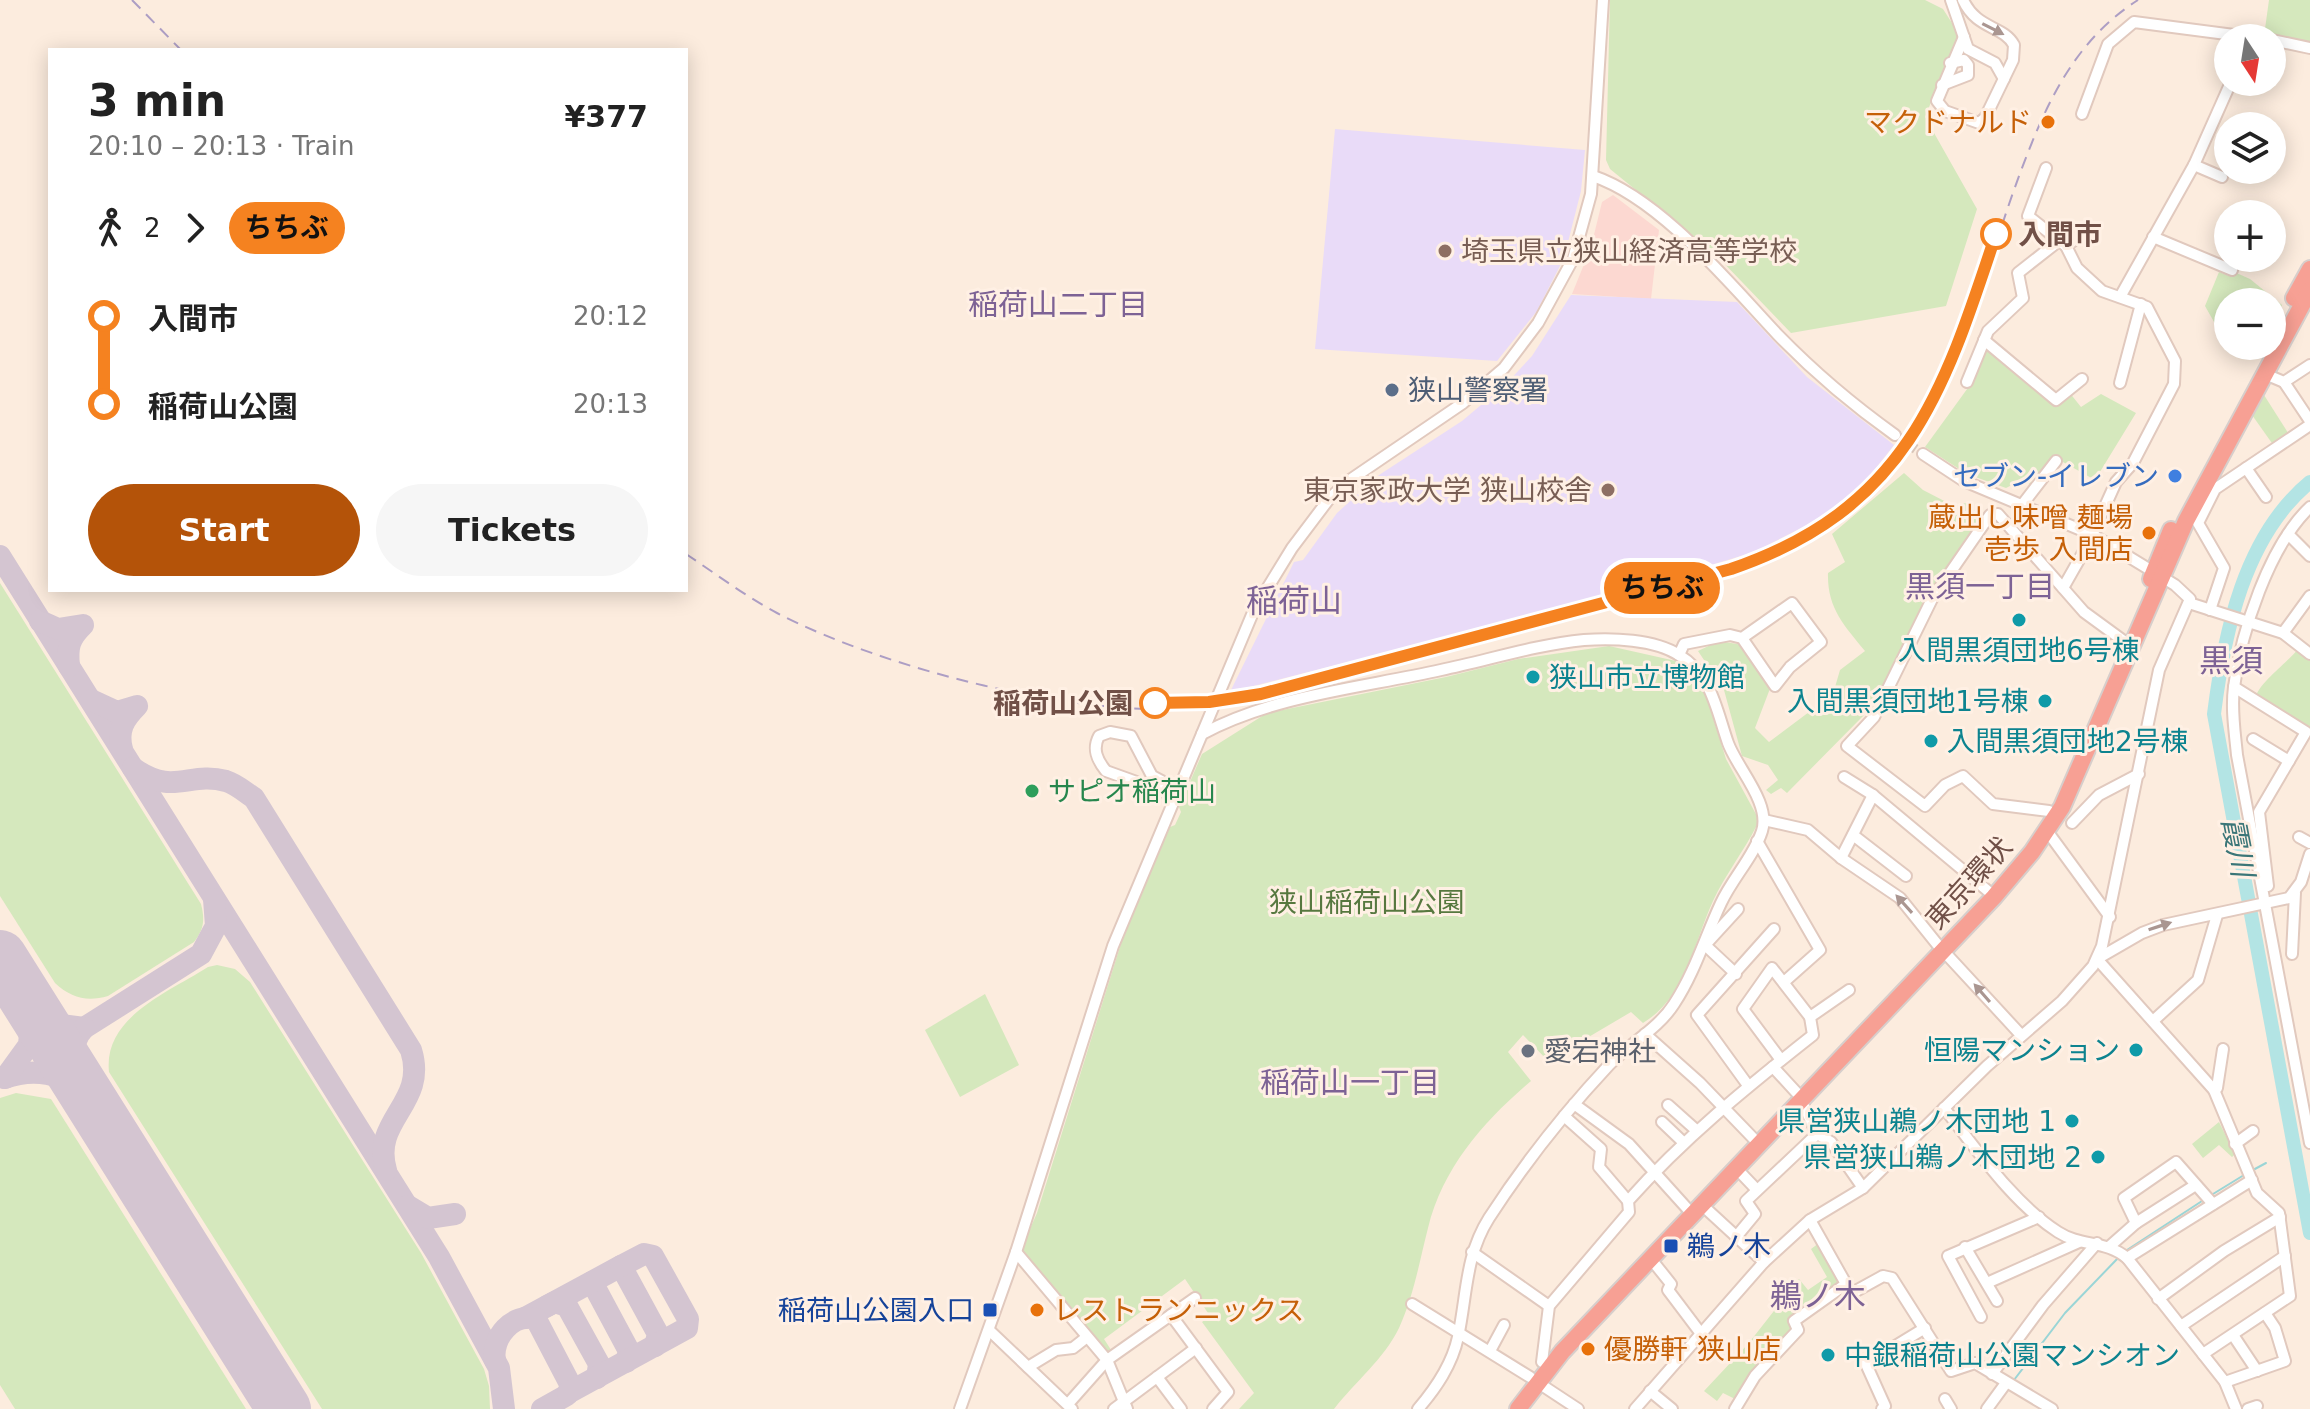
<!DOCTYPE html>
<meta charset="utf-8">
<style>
:root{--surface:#fff;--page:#f6f6f6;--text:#222;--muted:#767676;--accent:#b45309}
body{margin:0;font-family:"DejaVu Sans","Noto Sans JP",sans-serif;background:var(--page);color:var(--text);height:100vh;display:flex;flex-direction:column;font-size:30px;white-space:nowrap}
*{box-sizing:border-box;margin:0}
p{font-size:26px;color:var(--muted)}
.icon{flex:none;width:44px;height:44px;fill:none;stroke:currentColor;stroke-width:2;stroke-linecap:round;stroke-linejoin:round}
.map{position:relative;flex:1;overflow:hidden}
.side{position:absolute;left:48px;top:48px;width:640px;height:544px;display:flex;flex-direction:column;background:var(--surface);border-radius:0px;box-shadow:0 4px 20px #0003}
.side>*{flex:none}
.badge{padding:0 16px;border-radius:26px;font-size:28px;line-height:52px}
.needle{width:52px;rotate:168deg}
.fabs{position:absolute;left:2214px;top:24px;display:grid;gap:16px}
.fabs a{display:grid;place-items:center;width:72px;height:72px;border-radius:50%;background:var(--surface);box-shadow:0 4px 20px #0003;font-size:40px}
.map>.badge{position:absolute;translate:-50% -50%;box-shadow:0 0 0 4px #fff}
.legs{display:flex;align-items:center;gap:12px;height:88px;padding:0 40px;font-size:26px}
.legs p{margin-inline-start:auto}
.head{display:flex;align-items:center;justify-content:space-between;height:136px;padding:0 40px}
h1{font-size:44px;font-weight:700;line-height:60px}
.cta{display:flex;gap:16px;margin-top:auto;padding:16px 40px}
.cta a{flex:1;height:92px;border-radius:48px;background:var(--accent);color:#fff;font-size:32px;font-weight:700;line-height:92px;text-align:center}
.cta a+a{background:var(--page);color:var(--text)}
ul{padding:0 40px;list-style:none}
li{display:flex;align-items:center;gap:28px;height:88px;font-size:30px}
li i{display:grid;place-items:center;width:12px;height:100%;margin:0 10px;background:currentColor}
li i::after{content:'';width:20px;height:20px;margin:-10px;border:6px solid;border-radius:50%;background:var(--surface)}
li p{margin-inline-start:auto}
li:first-child i{background:linear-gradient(#0000 50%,currentColor 0)}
li:last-child i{background:linear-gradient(currentColor 50%,#0000 0)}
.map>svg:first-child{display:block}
.commercial{fill:#fcd8d1}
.education{fill:#e9dbf8}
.green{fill:#d5e8bd}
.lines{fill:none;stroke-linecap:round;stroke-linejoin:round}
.stream{stroke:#9ad5d6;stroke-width:2}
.river{stroke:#b3e4e4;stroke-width:14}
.taxiway{stroke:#d4c5d1;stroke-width:22}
.runway{stroke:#d4c5d1;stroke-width:54}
.minor-tunnel{stroke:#d9c5b8;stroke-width:10;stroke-dasharray:10 5;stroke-linecap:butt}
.minor-casing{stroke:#e1c9be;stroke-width:14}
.highway-casing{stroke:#d7cecb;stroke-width:20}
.minor{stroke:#fff;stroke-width:10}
.highway{stroke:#f7a094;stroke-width:16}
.rail{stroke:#ad9ec4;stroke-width:2;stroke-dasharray:12 8;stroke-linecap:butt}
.oneway{fill:#aa9691}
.line-1-casing{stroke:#fff;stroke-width:18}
.line-1{stroke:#f58220;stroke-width:12}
.food-dot{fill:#e8710a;stroke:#fff0e4;stroke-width:3}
.stop-1-dot{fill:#fff;stroke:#f58220;stroke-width:4}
.education-dot{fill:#8d6e63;stroke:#fff0e4;stroke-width:3}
.service-dot{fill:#5c6f8a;stroke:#fff0e4;stroke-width:3}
.shop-dot{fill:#3f7fe0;stroke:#fff0e4;stroke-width:3}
.culture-dot{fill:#0f9aa8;stroke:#fff0e4;stroke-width:3}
.leisure-dot{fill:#2e9e5b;stroke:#fff0e4;stroke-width:3}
.worship-dot{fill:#6b7280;stroke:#fff0e4;stroke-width:3}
.transit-dot{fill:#1a4fb4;stroke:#fff0e4;stroke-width:3}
.labels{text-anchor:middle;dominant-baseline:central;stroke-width:6;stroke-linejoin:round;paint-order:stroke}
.food-label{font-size:28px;fill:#c56008;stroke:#fff0e4;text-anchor:end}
.stop-label{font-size:28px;font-weight:bold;fill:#715047;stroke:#fff0e4;text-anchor:start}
.education-label{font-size:28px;fill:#785e54;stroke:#fff0e4;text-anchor:start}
.service-label{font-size:28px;fill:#4e5e75;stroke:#fff0e4;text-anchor:start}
.shop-label{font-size:28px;fill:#366cbe;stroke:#fff0e4;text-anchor:end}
.culture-label{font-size:28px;fill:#0d838f;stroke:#fff0e4;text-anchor:end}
.leisure-label{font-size:28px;fill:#27864d;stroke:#fff0e4;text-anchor:start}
.street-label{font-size:28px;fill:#715047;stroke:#fff0e4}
.park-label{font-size:28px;fill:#57783f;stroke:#fff0e4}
.worship-label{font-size:28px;fill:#5b616d;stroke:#fff0e4;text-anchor:start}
.transit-label{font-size:28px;fill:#164399;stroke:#fff0e4;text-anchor:start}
.neighbourhood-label{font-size:30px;fill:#7d6295;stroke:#fff0e4}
.water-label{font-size:30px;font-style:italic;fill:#3b7678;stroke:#fff0e4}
.quarter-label{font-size:32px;fill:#7d6295;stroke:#fff0e4}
</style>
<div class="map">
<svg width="2310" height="1409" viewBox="0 0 2310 1409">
<rect width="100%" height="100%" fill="#fcecde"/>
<path class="commercial" d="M1613 195 1659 230 1651 299 1572 294 1591 247 1602 202Z"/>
<g class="education">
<path d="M1335 129 1585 150 1581 191 1564 258 1537 311 1497 361 1315 349Z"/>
<path d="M1571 295 1737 302 1807 377 1894 445 1865 482 1821 518 1754 552 1605 597 1230 692 1294 562 1303 560 1337 513 1379 475 1462 421 1506 384 1532 356Z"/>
</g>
<g class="green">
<path d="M1610 0H1925L1943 9 1959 34 1925 117 1977 209 1946 306 1791 333 1717 256 1610 169 1606 160Z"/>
<path d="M2269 0H2310V45L2264 36Z"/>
<path d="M2232 271 2250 279 2282 305 2272 323V302H2228V335L2218 329 2205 306 2219 272 2229 276Z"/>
<path d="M1987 346 2055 402 2069 392 2081 407 2101 394 2136 413 2095 480 2054 457 2030 484 2020 481 2006 488 1967 474 1925 447 1970 385Z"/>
<path d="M2264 395 2290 436 2274 446 2252 415Z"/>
<path d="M1904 473 1923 490 1954 506 1966 503 1981 517 1927 598 1870 714 1866 713 1787 793 1781 788 1771 794 1766 790 1778 780 1768 765 1742 756 1724 690 1698 651 1719 641 1743 645 1759 674 1771 686 1755 728 1769 742 1833 694 1840 670 1865 651C1844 625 1827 608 1828 573L1845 562 1832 534Z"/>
<path d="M0 583 201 904C205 920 204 929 194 942L108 996C87 1002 71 998 55 983L0 896Z"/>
<path d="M1609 646 1676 661 1693 675 1705 692 1726 759 1757 816V825C1744 851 1725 875 1713 901 1693 945 1686 997 1643 1023L1631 1012 1548 1061 1523 1035 1508 1052 1531 1081C1484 1121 1443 1167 1428 1228 1419 1263 1414 1295 1399 1328 1384 1359 1355 1382 1334 1409H1239L1254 1393 1202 1322 1210 1316 1185 1279 1104 1339 1113 1353 1105 1354 1024 1255 1022 1247 1037 1213 1123 937 1170 827 1175 825 1181 812 1179 807 1202 754 1267 713 1446 677 1518 659Z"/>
<path d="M2299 648 2310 657V737L2256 696C2260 682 2288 662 2299 648Z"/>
<path d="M217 965 235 969 250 982 421 1253 484 1369 489 1386 490 1409H322L109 1072C103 1017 169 992 208 967Z"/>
<path d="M985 994 1019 1065 960 1097 925 1030Z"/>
<path d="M16 1093 51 1099 246 1409H15L0 1385V1098Z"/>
<path d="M2219 1122 2235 1154 2232 1157 2219 1145 2203 1158 2192 1144Z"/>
<path d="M1819 1243 1842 1283 1791 1320 1795 1329 1737 1400 1723 1393 1717 1401 1704 1391 1748 1344 1799 1279 1808 1290 1827 1277 1811 1249Z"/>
</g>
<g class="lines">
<g class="stream">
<path d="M2253 1170 2266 1163"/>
<path d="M2213 1194 2244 1175"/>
<path d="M2127 1250 2202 1201"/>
<path d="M2014 1380 2065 1313 2119 1257"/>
</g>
<path class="river" d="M2310 482C2244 536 2224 634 2214 714L2310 1233"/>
<g class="taxiway">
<path d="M0 556 439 1257 499 1368 504 1409"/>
<path d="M40 621 58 629 83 625C69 639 67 647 69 666"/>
<path d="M91 700 117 712 137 706C124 719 117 730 122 749"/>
<path d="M133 768C174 797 188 771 226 781 236 784 245 792 254 798L411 1050C428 1104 371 1119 386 1170"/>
<path d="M32 1009 53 1024 84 1028 201 954 216 926 214 899"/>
<path d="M4 1078C33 1068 60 1072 84 1091"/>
<path d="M5 1078 29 1045 32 1009"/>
<path d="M84 1091C73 1072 67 1046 84 1028"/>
<path d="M408 1206 428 1218 455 1214"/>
<path d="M592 1282 629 1351 626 1362"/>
<path d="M547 1306 555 1302 567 1306 599 1364 597 1378"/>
<path d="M525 1318 621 1266 658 1334 655 1346"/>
<path d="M495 1360C491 1338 513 1312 536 1319L571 1386 567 1395 542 1409"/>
<path d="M568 1393 687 1328 688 1319 653 1256 644 1254 621 1266"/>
</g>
<path class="runway" d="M0 957 284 1409"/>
<path class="minor-tunnel" d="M1895 435 1923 454"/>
<defs>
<g id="minor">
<path d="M1951 0 1968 49 1995 63 2004 79"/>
<path d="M1963 0C1977 30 2003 25 2014 45L2013 60 1985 118 1979 123 1945 111 1937 101 1964 37"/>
<path d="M2272 40 2310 48"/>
<path d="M1942 85 1968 75V65L1964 60 1950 63"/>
<path d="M2082 114 2108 44 2134 22 2257 38"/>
<path d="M2194 165 2222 177"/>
<path d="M2046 168 2028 216 2066 246 2077 268 2102 291 2147 307 2175 361 2174 384 2133 463 2116 482 2088 544 2063 588"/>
<path d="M1593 176C1661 199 1729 283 1778 335 1814 372 1853 405 1895 435"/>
<path d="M2153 237 2232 270"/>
<path d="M2066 246 2085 232"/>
<path d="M2120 297 2194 165 2231 82"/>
<path d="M1984 340 2056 400 2082 379"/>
<path d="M2265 374 2284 382 2310 365"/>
<path d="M1967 382 1988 331 2023 298 2018 273 2060 240"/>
<path d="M2284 382 2310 421"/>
<path d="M2120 383 2141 304"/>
<path d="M2246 468 2266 497"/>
<path d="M2022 505 2056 461"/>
<path d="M2310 507C2269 546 2241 632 2234 687 2231 710 2235 733 2237 755L2310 1143"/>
<path d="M2288 534 2310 556"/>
<path d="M2189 603 2283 633 2310 654"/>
<path d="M2210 610 2224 568 2198 523 2215 489 2310 425"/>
<path d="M2283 633 2310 596"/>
<path d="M1679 655 1684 644 1730 635 1742 638 1792 603 1821 642 1790 667 1775 686 1742 638"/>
<path d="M2234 687 2306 732 2259 812 2268 886"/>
<path d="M1110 732 1131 736 1152 776 1173 787 1176 793 1170 794 1106 771C1097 760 1092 749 1099 736Z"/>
<path d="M1202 734C1275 695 1361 688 1441 670 1489 660 1535 645 1584 640 1612 638 1654 639 1679 655 1712 675 1716 709 1728 743 1737 768 1771 803 1762 831 1754 856 1732 879 1721 903 1705 937 1695 972 1674 1004 1658 1029 1630 1043 1609 1065 1565 1112 1524 1164 1489 1218 1465 1256 1467 1295 1458 1337 1452 1365 1436 1388 1418 1409"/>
<path d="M2253 739 2289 761"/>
<path d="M1844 777 1873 795"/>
<path d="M2049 811 1993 804 1963 776 1945 785 1925 806 1847 746 1874 717 1932 599 1990 515 1998 514 2084 612 2125 642"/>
<path d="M1764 820 1808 830 1841 858 1900 898 1937 944 2021 1035"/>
<path d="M2072 823 2099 795 2139 774"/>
<path d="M2047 831 2110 917"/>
<path d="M1853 835 1906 876"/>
<path d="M2299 837 2310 843"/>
<path d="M1757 841 1820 950 1784 982"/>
<path d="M1841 858 1873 795 1988 891"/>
<path d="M2292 954 2295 893"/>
<path d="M2097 959 2214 1090 2257 1193 2279 1213 2290 1296 2203 1354"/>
<path d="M2097 959 2142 933 2163 925 2289 898 2301 882 2310 854"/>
<path d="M1736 974 1705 945 1738 909"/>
<path d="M2153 1021 2198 980 2217 915"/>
<path d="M1645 1034 1700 1083 1753 1138"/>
<path d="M1781 1060 1743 1009 1772 968 1810 1017"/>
<path d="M1773 1067 1796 1092"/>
<path d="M1747 1084 1697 1015 1774 929"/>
<path d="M2214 1090 2217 1088 2223 1049"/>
<path d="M1802 1102 1817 1134 1831 1142 1863 1188"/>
<path d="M1574 1104 1629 1144 1693 1215"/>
<path d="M1668 1105 1696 1130"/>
<path d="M1944 1108C1978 1151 2012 1202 2058 1232 2081 1247 2106 1240 2127 1258L2225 1382 2236 1409"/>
<path d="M1564 1116 1601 1149 1599 1167 1628 1201"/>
<path d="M1662 1122 1683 1142"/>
<path d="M2235 1144 2253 1131"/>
<path d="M1737 1169 1757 1190"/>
<path d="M1702 1205 1764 1262"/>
<path d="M1810 1220 1850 1291 1854 1292 1883 1276 1892 1278 1951 1371 1975 1363 2052 1409"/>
<path d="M2136 1223 2124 1198 2176 1162 2213 1204"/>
<path d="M1736 1237 1755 1214 1746 1201 1817 1134"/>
<path d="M2110 1246 2136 1223 2194 1186"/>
<path d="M1965 1247 1997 1301"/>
<path d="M1016 1252 1107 1360 1127 1409"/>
<path d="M1472 1252 1549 1306"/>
<path d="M2127 1258 2252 1180"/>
<path d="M1651 1259 1671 1284 1668 1290 1702 1335"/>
<path d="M1987 1283 2079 1242"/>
<path d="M2158 1299 2224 1251 2280 1217"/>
<path d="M1412 1304 1530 1377"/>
<path d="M1171 1315 1228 1392 1213 1409"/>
<path d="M1981 1317 1948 1256 2039 1217"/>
<path d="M2181 1326 2285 1256"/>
<path d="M990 1331 1072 1409"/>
<path d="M2233 1335 2257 1371"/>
<path d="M1490 1351 1504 1325"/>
<path d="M1542 1362 1549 1306 1629 1212 1628 1201C1684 1138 1747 1087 1813 1035L1810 1017 1849 990"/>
<path d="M1028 1367 1056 1350 1073 1348 1087 1337"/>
<path d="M1992 1374 2043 1305 2097 1243"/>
<path d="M1157 1377 1181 1409"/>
<path d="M1537 1382 1578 1409"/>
<path d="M2225 1382 2285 1361 2275 1328 2265 1313"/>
<path d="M1650 1391 1672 1409"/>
<path d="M1945 1399 1951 1409"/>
<path d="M1068 1404 1107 1360 1195 1298"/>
<path d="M960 1409 1016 1252 1113 946 1254 610 1292 548 1329 499 1347 482 1463 403 1504 368 1538 323 1573 259 1591 194 1603 0"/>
<path d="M1114 1409 1196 1348"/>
<path d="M1635 1409 1764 1262 1810 1220 1863 1188 1987 1066 2062 1001 2093 966 2102 946 2159 670 2190 599 2175 585 2093 535 1964 481 1923 454"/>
<path d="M1735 1409 1755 1376 1798 1330 1794 1321 1846 1284"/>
<path d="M1882 1409 1885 1406 1866 1364 1925 1328"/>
<path d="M1987 1409 2006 1383"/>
<path d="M2248 1409 2257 1406"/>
</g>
<g id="highway">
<path d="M2294 298 2310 269"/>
<path d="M2151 579 2171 530"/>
<path d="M1518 1409 1562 1352 1994 897 2032 852 2062 807 2186 521 2310 290"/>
</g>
</defs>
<use href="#minor" class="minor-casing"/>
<use href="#highway" class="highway-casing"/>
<use href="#minor" class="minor"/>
<use href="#highway" class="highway"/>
<g class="rail">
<path d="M132 0 181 50"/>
<path d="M686 554C716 574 745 596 777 613 887 670 1087 721 1210 707 1303 696 1395 664 1486 640 1579 615 1674 594 1766 563 1959 473 1958 331 2027 155 2051 93 2080 37 2138 0"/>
</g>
</g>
<defs><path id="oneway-solid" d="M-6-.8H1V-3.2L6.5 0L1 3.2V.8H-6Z" transform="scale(2)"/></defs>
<g class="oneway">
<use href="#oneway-solid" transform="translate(1993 29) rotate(27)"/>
<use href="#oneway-solid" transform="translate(1904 904) rotate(-132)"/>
<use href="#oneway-solid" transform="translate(2160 926) rotate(-18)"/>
<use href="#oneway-solid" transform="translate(1982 993) rotate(-131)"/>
</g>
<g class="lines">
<defs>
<path id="line-1" d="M1155 703 1209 702 1261 694 1731 569C1906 509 1943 395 1996 234"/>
</defs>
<use href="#line-1" class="line-1-casing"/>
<use href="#line-1" class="line-1"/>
</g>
<g class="food-dot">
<circle cx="2048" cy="122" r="8"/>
<circle cx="2149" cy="533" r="8"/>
<circle cx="1037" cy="1310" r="8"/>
<circle cx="1588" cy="1349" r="8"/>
</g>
<g class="stop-1-dot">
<circle cx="1996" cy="234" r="14"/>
<circle cx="1155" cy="703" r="14"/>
</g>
<g class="education-dot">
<circle cx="1445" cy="251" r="8"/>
<circle cx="1608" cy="490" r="8"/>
</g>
<circle class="service-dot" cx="1392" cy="390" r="8"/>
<circle class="shop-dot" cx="2175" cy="476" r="8"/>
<g class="culture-dot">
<circle cx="2019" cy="620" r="8"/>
<circle cx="1533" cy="677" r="8"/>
<circle cx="2045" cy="701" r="8"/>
<circle cx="1931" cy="741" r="8"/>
<circle cx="2136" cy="1050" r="8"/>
<circle cx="2072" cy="1121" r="8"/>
<circle cx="2098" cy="1157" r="8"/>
<circle cx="1828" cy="1355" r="8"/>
</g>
<circle class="leisure-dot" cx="1032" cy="791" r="8"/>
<circle class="worship-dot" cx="1528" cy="1051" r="8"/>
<g class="transit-dot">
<rect x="1663" y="1238" width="16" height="16" rx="4"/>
<rect x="982" y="1302" width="16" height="16" rx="4"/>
</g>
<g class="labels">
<g class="food-label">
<text x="2032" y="122">マクドナルド</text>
<text x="2133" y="517">蔵出し味噌 麺場<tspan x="2133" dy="32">壱歩 入間店</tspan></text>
<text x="1053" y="1310" text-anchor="start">レストランニックス</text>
<text x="1604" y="1349" text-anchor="start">優勝軒 狭山店</text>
</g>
<g class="stop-label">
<text x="2018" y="234">入間市</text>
<text x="1133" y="703" text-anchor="end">稲荷山公園</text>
</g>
<g class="education-label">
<text x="1461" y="251">埼玉県立狭山経済高等学校</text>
<text x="1592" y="490" text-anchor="end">東京家政大学 狭山校舎</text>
</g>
<g class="service-label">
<text x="1408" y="390">狭山警察署</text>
</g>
<g class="shop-label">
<text x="2159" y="476">セブン-イレブン</text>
</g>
<g class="culture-label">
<text x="2019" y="650" text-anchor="middle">入間黒須団地6号棟</text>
<text x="1549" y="677" text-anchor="start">狭山市立博物館</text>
<text x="2029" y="701">入間黒須団地1号棟</text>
<text x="1947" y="741" text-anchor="start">入間黒須団地2号棟</text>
<text x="2120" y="1050">恒陽マンション</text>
<text x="2056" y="1121">県営狭山鵜ノ木団地 1</text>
<text x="2082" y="1157">県営狭山鵜ノ木団地 2</text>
<text x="1844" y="1355" text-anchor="start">中銀稲荷山公園マンシオン</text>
</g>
<g class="leisure-label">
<text x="1048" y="791">サピオ稲荷山</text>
</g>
<g class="street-label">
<text transform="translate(1969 883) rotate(-48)">東京環状</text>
</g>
<g class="park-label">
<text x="1367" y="902">狭山稲荷山公園</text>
</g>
<g class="worship-label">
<text x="1544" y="1051">愛宕神社</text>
</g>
<g class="transit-label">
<text x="1687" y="1246">鵜ノ木</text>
<text x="974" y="1310" text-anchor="end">稲荷山公園入口</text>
</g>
<g class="neighbourhood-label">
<text x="1058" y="304">稲荷山二丁目</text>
<text x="1980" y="586">黒須一丁目</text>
<text x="1350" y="1082">稲荷山一丁目</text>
</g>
<g class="water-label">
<text transform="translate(2238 847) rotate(79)">霞川</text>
</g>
<g class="quarter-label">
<text x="1294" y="601">稲荷山</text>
<text x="2231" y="661">黒須</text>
<text x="1818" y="1296">鵜ノ木</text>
</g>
</g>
</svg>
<div class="fabs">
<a><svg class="needle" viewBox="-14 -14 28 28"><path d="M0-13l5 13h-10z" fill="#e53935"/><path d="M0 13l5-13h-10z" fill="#767676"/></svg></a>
<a><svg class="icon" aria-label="layers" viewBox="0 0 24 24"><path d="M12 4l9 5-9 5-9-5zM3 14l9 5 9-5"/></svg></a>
<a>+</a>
<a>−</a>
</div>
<b class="badge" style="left:1662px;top:588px;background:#f58220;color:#111">ちちぶ</b>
<section class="side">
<div class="head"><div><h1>3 min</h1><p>20:10 – 20:13 · Train</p></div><b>¥377</b></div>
<div class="legs"><svg class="icon" aria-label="walk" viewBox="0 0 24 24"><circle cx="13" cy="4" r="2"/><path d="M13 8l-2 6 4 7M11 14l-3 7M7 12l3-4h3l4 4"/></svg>2<svg class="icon" aria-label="forward" viewBox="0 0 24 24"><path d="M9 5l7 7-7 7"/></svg><b class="badge" style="background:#f58220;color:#111">ちちぶ</b></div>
<ul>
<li><i style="color:#f58220"></i><b>入間市</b><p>20:12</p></li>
<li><i style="color:#f58220"></i><b>稲荷山公園</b><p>20:13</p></li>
</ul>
<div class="cta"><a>Start</a><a>Tickets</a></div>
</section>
</div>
